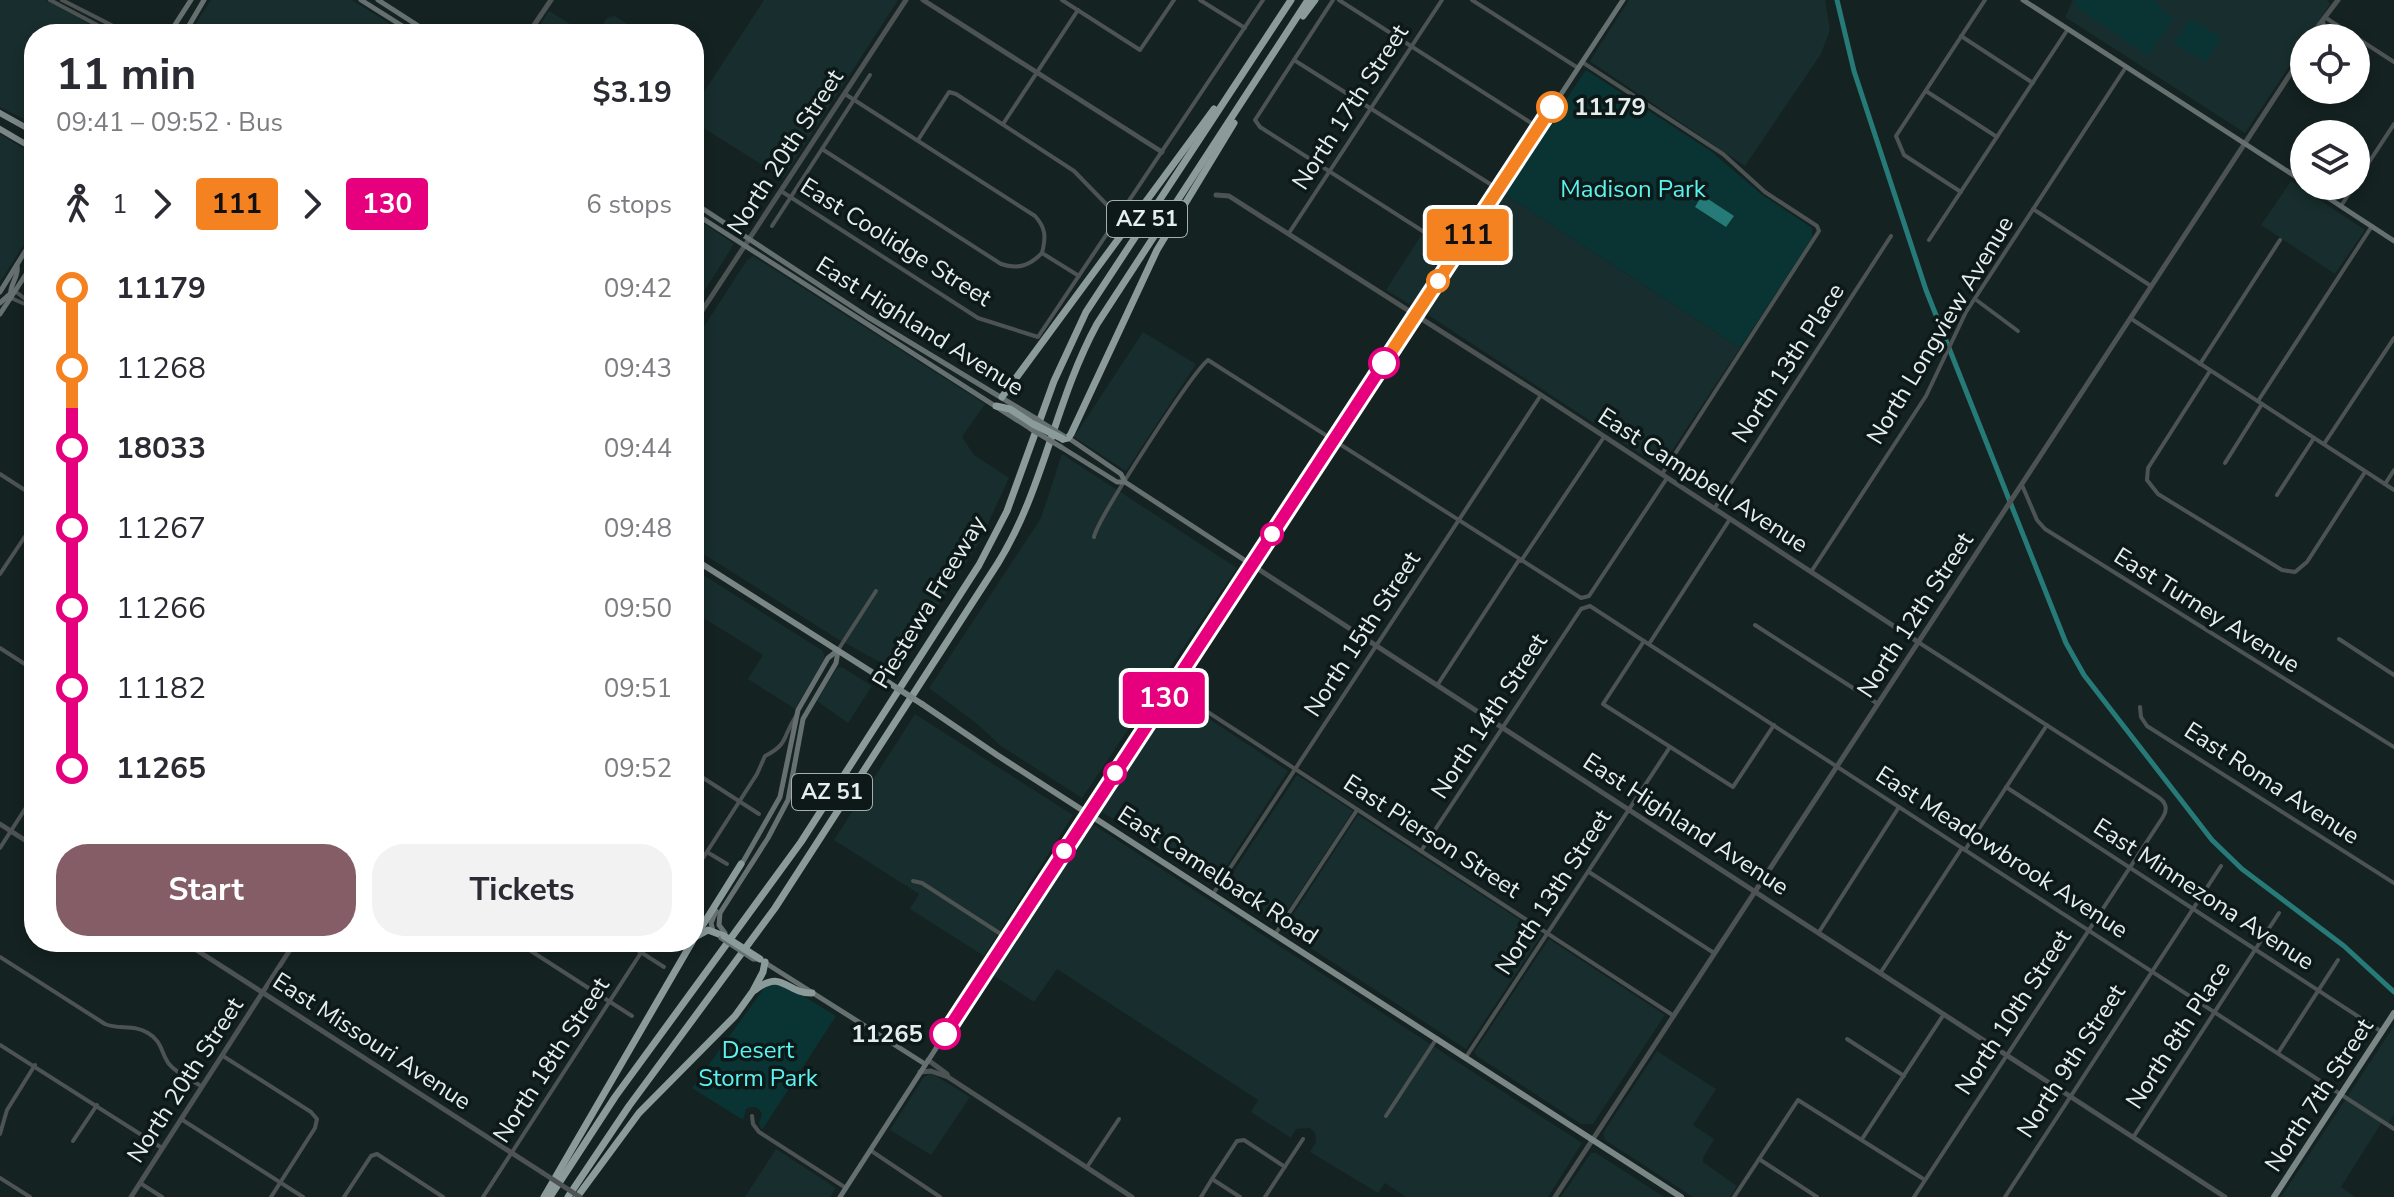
<!DOCTYPE html>
<meta charset="utf-8">
<style>
:root{--surface:#fff;--page:#f2f2f3;--text:#2b2b33;--muted:#7c7c81;--accent:#855d66}
body{margin:0;font-family:"Nunito Sans",sans-serif;background:var(--page);color:var(--text);height:100vh;display:flex;flex-direction:column;font-size:30px;white-space:nowrap}
*{box-sizing:border-box;margin:0}
p{font-size:26px;color:var(--muted)}
.icon{flex:none;width:44px;height:44px;fill:none;stroke:currentColor;stroke-width:2;stroke-linecap:round;stroke-linejoin:round}
.map{position:relative;flex:1;overflow:hidden}
.details{position:absolute;left:24px;top:24px;width:680px;height:928px;display:flex;flex-direction:column;background:var(--surface);border-radius:32px;box-shadow:0 4px 12px #0003}
.details>*{flex:none}
.badge{padding:0 16px;border-radius:6px;font-size:28px;line-height:52px}
.tools{position:absolute;left:2290px;top:24px;display:grid;gap:16px}
.tools a{display:grid;place-items:center;width:80px;height:80px;border-radius:50%;background:var(--surface);box-shadow:0 4px 12px #0003;font-size:40px}
.map>.badge{position:absolute;translate:-50% -50%;box-shadow:0 0 0 4px #fff}
.legs{display:flex;align-items:center;gap:12px;height:88px;padding:0 32px;font-size:26px}
.legs p{margin-inline-start:auto}
.headline{display:flex;align-items:center;justify-content:space-between;height:136px;padding:0 32px}
h1{font-size:44px;font-weight:700;line-height:60px}
.action{display:flex;gap:16px;margin-top:auto;padding:16px 32px}
.action a{flex:1;height:92px;border-radius:32px;background:var(--accent);color:#fff;font-size:32px;font-weight:700;line-height:92px;text-align:center}
.action a+a{background:var(--page);color:var(--text)}
ul{padding:0 32px;list-style:none}
li{display:flex;align-items:center;gap:28px;height:80px;font-size:30px}
li i{display:grid;place-items:center;width:12px;height:100%;margin:0 10px;background:currentColor}
li i::after{content:'';width:20px;height:20px;margin:-10px;border:6px solid;border-radius:50%;background:var(--surface)}
li p{margin-inline-start:auto}
li:first-child i{background:linear-gradient(#0000 50%,currentColor 0)}
li:last-child i{background:linear-gradient(currentColor 50%,#0000 0)}
.map>svg:first-child{display:block}
.built{fill:#182d2d}
.green{fill:#093433}
.water{fill:#267a77}
.lines{fill:none;stroke-linecap:round;stroke-linejoin:round}
.canal{stroke:#267a77;stroke-width:5}
.minor{stroke:#4d5353;stroke-width:4}
.tertiary{stroke:#4d5353;stroke-width:5}
.secondary{stroke:#667070;stroke-width:5}
.primary{stroke:#7a8786;stroke-width:6}
.motorway{stroke:#8b9b9a;stroke-width:7}
.tertiary-bridge{stroke:#4d5353;stroke-width:5}
.secondary-bridge{stroke:#667070;stroke-width:5}
.primary-bridge{stroke:#7a8786;stroke-width:6}
.motorway-bridge{stroke:#8b9b9a;stroke-width:7}
.line-1-casing{stroke:#fff;stroke-width:18}
.line-2-casing{stroke:#fff;stroke-width:18}
.line-1{stroke:#f58220;stroke-width:12}
.line-2{stroke:#e6007e;stroke-width:12}
.stop-1-dot{fill:#fff;stroke:#f58220;stroke-width:4}
.stop-2-dot{fill:#fff;stroke:#e6007e;stroke-width:4}
.labels{text-anchor:middle;dominant-baseline:central;stroke-width:7;stroke-linejoin:round;paint-order:stroke}
.shield{fill:#0c1918;stroke:#a5aead;stroke-width:2}
.shield-label{font-size:22px;font-weight:bold;fill:#e6eeed}
.street-label{font-size:24px;fill:#e6eeed;stroke:#0c1918}
.stop-label{font-size:24px;font-weight:bold;fill:#e6eeed;stroke:#0c1918;text-anchor:start}
.park-label{font-size:24px;fill:#5bf3ef;stroke:#0c1918}
</style>
<div class="map">
<svg width="2394" height="1197" viewBox="0 0 2394 1197">
<rect width="100%" height="100%" fill="#152222"/>
<g class="built">
<path d="M0 0H46L107 34H34V124L0 107Z"/>
<path d="M211 0H352L406 34H189Z"/>
<path d="M764 0H898L783 178 694 122V107Z"/>
<path d="M1629 0H1825L1830 30 1821 54 1745 166 1591 62V59Z"/>
<path d="M2073 0H2327L2330 4 2308 38H2304V44L2245 133 2065 17Z"/>
<path d="M549 11 575 27 603 24 607 18 615 16 642 34H534Z"/>
<path d="M0 134 34 155V229L0 282Z"/>
<path d="M2291 181 2365 230 2335 274 2261 225Z"/>
<path d="M1503 193 1740 348 1661 467 1425 313Z"/>
<path d="M694 217 734 244 694 307Z"/>
<path d="M1422 234 1446 252 1415 300 1409 304 1386 290Z"/>
<path d="M753 256 985 404 962 437 974 455 1009 478 979 543 896 671 836 638 694 548V342L747 260Z"/>
<path d="M1143 332 1196 364 1126 471 1074 437Z"/>
<path d="M1062 454 1237 568 1082 798 1001 746 976 723 929 688 1041 518Z"/>
<path d="M694 569 823 651 825 659 795 709 748 679 763 655 694 612Z"/>
<path d="M842 667 872 686 848 723 817 701 837 668Z"/>
<path d="M1173 695 1288 771 1214 885 1099 810V806Z"/>
<path d="M915 714 1073 815 984 956 910 909 919 894 834 840Z"/>
<path d="M1297 775 1353 811 1278 925 1222 889Z"/>
<path d="M1358 815 1542 934 1466 1049 1283 930Z"/>
<path d="M1089 824 1094 825 1582 1143 1548 1197H1406L1385 1183 1378 1193 1310 1152 1316 1142 1315 1133 1310 1128 1296 1129 1291 1138 1251 1112 1258 1100 1057 969 1034 1002 991 974Z"/>
<path d="M1549 939 1665 1015 1593 1124H1581L1477 1056 1474 1052Z"/>
<path d="M2394 1026V1115L2387 1125 2382 1122 2341 1187 2355 1197H2281Z"/>
<path d="M1657 1051 1716 1089 1693 1125 1714 1139 1703 1158V1162L1737 1186 1730 1197H1693L1605 1140 1603 1133Z"/>
<path d="M931 1073 970 1097 931 1155 890 1130 924 1077Z"/>
<path d="M776 1149 836 1188 830 1197H745Z"/>
<path d="M1591 1153H1596L1664 1197H1561Z"/>
</g>
<g class="green">
<path d="M2077 0H2155L2164 12 2174 17 2148 56 2073 5Z"/>
<path d="M2190 19 2221 37 2206 62 2174 44Z"/>
<path d="M1586 70 1712 152 1761 194 1812 228V238L1740 348 1503 193Z"/>
<path d="M767 984H784L836 1016 762 1130 759 1124 762 1114C759 1107 753 1105 746 1109L743 1120 692 1088Z"/>
</g>
<path class="water" d="M1702 195 1734 216 1726 227 1695 207Z"/>
<g class="lines">
<path class="canal" d="M1837 0 1854 71 1926 290 2066 643 2084 675 2212 840 2242 869 2344 946 2394 992"/>
<g class="minor">
<path d="M50 0 114 34"/>
<path d="M62 0 129 34"/>
<path d="M1062 0 1140 50 1174 0"/>
<path d="M1200 0 1245 28"/>
<path d="M1333 0 1255 120 1260 127 1457 253"/>
<path d="M1339 0 1539 128"/>
<path d="M1472 0 1578 68"/>
<path d="M2326 18 2394 62"/>
<path d="M1961 36 2033 83"/>
<path d="M1294 60 1498 189"/>
<path d="M1582 62 1723 154 1765 192 1817 226 1819 231 1662 474"/>
<path d="M1926 91 1997 137"/>
<path d="M845 94 1035 216C1046 228 1046 237 1042 253L1079 276"/>
<path d="M1003 124 1078 10"/>
<path d="M918 140 949 92 956 94 1074 171 1109 207 1120 214"/>
<path d="M822 149 1001 264C1019 270 1030 265 1042 253"/>
<path d="M2356 182 2394 124"/>
<path d="M781 191 978 318 1038 337 1263 0"/>
<path d="M1961 192 1904 155 1896 136 1985 0"/>
<path d="M2341 206 2354 186"/>
<path d="M2033 209 2151 286"/>
<path d="M772 226 870 75"/>
<path d="M1289 233 1442 0"/>
<path d="M1929 240 2068 29"/>
<path d="M15 291 34 306"/>
<path d="M11 298 34 308"/>
<path d="M1975 299 2018 331"/>
<path d="M2130 318 2394 490"/>
<path d="M2200 364 2280 240"/>
<path d="M2210 371 2148 468 2147 480 2158 494 2282 570 2295 572 2307 562 2365 472"/>
<path d="M2258 401 2372 226"/>
<path d="M2324 444 2394 338"/>
<path d="M2225 463 2262 404"/>
<path d="M0 474 34 496"/>
<path d="M2385 484 2394 470"/>
<path d="M2022 485 2037 520 2045 529 2394 747"/>
<path d="M2277 495 2314 438"/>
<path d="M1714 509 1891 236"/>
<path d="M1094 537C1098 518 1192 373 1208 360L1581 598 1589 596 1667 478"/>
<path d="M1521 561 1604 437"/>
<path d="M1811 572 1926 396 1966 312 2126 67"/>
<path d="M0 574 34 523"/>
<path d="M1755 625 1878 704"/>
<path d="M2339 639 2394 675"/>
<path d="M1644 641 1603 704 1733 787 1774 725"/>
<path d="M1649 644 1730 519"/>
<path d="M0 648 34 670"/>
<path d="M838 650 876 591"/>
<path d="M1438 684 1519 560"/>
<path d="M1171 688 1674 1016"/>
<path d="M2140 707 2141 717 2147 726 2394 883"/>
<path d="M694 772 759 814"/>
<path d="M2006 787 2382 1032"/>
<path d="M0 848 34 795"/>
<path d="M1965 850 2047 725"/>
<path d="M1421 851 1581 609 1590 606 2394 1129"/>
<path d="M707 852 727 864"/>
<path d="M694 872 757 774 765 756C789 744 782 737 796 716"/>
<path d="M1589 872 1714 953"/>
<path d="M913 881 922 883 1007 938"/>
<path d="M1213 894 1541 395"/>
<path d="M1819 932 1899 807"/>
<path d="M1276 933 1357 810"/>
<path d="M517 942 632 1016"/>
<path d="M625 942 664 967"/>
<path d="M0 957 105 1024C119 1030 134 1024 148 1033 162 1041 161 1053 169 1064 176 1073 192 1080 201 1086"/>
<path d="M1881 972 1962 848"/>
<path d="M1847 1039 1904 1076"/>
<path d="M0 1045 162 1148"/>
<path d="M2278 1053 2338 960"/>
<path d="M223 1056 311 1112 317 1119 315 1128 271 1197"/>
<path d="M1466 1057 1670 747"/>
<path d="M752 1116 753 1124 759 1132 846 1188"/>
<path d="M1386 1116 1437 1038"/>
<path d="M181 1119 303 1197"/>
<path d="M0 1134 7 1110 35 1065"/>
<path d="M2134 1136 2279 913"/>
<path d="M1862 1139 1944 1014"/>
<path d="M73 1141 97 1105"/>
<path d="M870 1150 940 1197"/>
<path d="M1759 1159 1817 1197"/>
<path d="M1087 1167 1119 1119"/>
<path d="M0 1178 30 1197"/>
<path d="M140 1183 162 1197"/>
<path d="M344 1197 371 1156 377 1154 443 1197"/>
<path d="M483 1197 648 942"/>
<path d="M1201 1197 1212 1179"/>
<path d="M1240 1197 1212 1179 1237 1141 1244 1140 1285 1167"/>
<path d="M1265 1197 1303 1139"/>
<path d="M1734 1197 1798 1100 1925 1180"/>
<path d="M1914 1197 2163 817C2168 809 2166 802 2158 797L1918 642"/>
<path d="M2005 1197 2221 866"/>
</g>
<g class="tertiary">
<path d="M923 0 1162 152"/>
<path d="M528 34 551 0"/>
<path d="M2313 38 2319 25 2338 0"/>
<path d="M2314 38 2322 30 2323 23"/>
<path d="M1216 195 1229 196 1541 395 1918 642"/>
<path d="M694 323 906 0"/>
<path d="M1252 565 2225 1197"/>
<path d="M0 824 34 846"/>
<path d="M184 942 543 1173"/>
<path d="M928 1060 947 1074 948 1077 1132 1197"/>
<path d="M920 1072 931 1071 948 1077"/>
<path d="M131 1197 295 942"/>
<path d="M1555 1197 2304 53"/>
</g>
<g class="secondary">
<path d="M361 0 415 34"/>
<path d="M378 0 431 34"/>
<path d="M2023 0 2304 182"/>
<path d="M169 34 191 0"/>
<path d="M184 34 204 0"/>
<path d="M2310 186 2394 241"/>
<path d="M694 203 868 317 1035 418"/>
<path d="M694 213 1031 429"/>
<path d="M0 292 34 237"/>
<path d="M11 297C8 285 20 277 17 265"/>
<path d="M0 303 11 293"/>
<path d="M0 314 34 262"/>
<path d="M1067 437 1121 474 1125 482"/>
<path d="M1061 447 1117 482H1125L1252 565"/>
<path d="M740 867 780 797 798 710 828 658 838 650"/>
<path d="M713 931 711 923 716 911"/>
<path d="M725 933 719 925 720 913 768 838 788 800 803 719 836 663 838 651"/>
<path d="M764 962 925 1064"/>
<path d="M840 1197 1088 813 1623 0"/>
</g>
<g class="primary">
<path d="M0 113 34 132"/>
<path d="M0 129 34 149"/>
<path d="M694 559 889 683"/>
<path d="M922 704 997 755 1681 1197"/>
<path d="M2274 1197 2394 1013"/>
</g>
<g class="motorway">
<path d="M1303 16 1315 0"/>
<path d="M1002 397 1214 109"/>
<path d="M996 406 1010 409 1033 424"/>
<path d="M1063 439 1068 438 1071 434 1157 250 1234 123"/>
<path d="M697 936 708 930 724 936"/>
<path d="M694 939 741 864"/>
<path d="M755 990C783 968 786 994 812 993"/>
<path d="M544 1197 692 942"/>
<path d="M550 1197 615 1097 801 842 979 565 1007 511 1054 381 1086 312 1291 0"/>
<path d="M568 1197 629 1106 775 908 998 563C1044 489 1055 401 1097 324L1308 0"/>
<path d="M577 1197 639 1113 735 1016 753 991 763 972 765 962"/>
</g>
<path class="tertiary-bridge" d="M543 1173 580 1197"/>
<g class="secondary-bridge">
<path d="M1035 418 1064 436"/>
<path d="M1031 429 1061 447"/>
<path d="M721 938 753 959H759"/>
</g>
<path class="primary-bridge" d="M889 683 922 704"/>
<g class="motorway-bridge">
<path d="M1033 424 1063 439"/>
<path d="M724 936 760 959"/>
</g>
</g>
<g class="lines">
<defs>
<path id="line-1" d="M1384 363 1552 107"/>
<path id="line-2" d="M945 1034 1384 363"/>
</defs>
<use href="#line-1" class="line-1-casing"/>
<use href="#line-2" class="line-2-casing"/>
<use href="#line-1" class="line-1"/>
<use href="#line-2" class="line-2"/>
</g>
<g class="stop-1-dot">
<circle cx="1552" cy="107" r="14"/>
<circle cx="1438" cy="281" r="10"/>
</g>
<g class="stop-2-dot">
<circle cx="1384" cy="363" r="14"/>
<circle cx="1272" cy="534" r="10"/>
<circle cx="1115" cy="773" r="10"/>
<circle cx="1064" cy="851" r="10"/>
<circle cx="945" cy="1034" r="14"/>
</g>
<g class="labels">
<g class="shield">
<rect x="1107" y="201" width="80" height="36" rx="6"/>
<rect x="792" y="774" width="80" height="36" rx="6"/>
</g>
<g class="shield-label">
<text x="1147" y="219">AZ 51</text>
<text x="832" y="792">AZ 51</text>
</g>
<g class="street-label">
<text transform="translate(1350 107) rotate(-57)">North 17th Street</text>
<text transform="translate(785 152) rotate(-57)">North 20th Street</text>
<text transform="translate(896 242) rotate(32)">East Coolidge Street</text>
<text transform="translate(920 326) rotate(32)">East Highland Avenue</text>
<text transform="translate(1940 330) rotate(-59)">North Longview Avenue</text>
<text transform="translate(1788 363) rotate(-57)">North 13th Place</text>
<text transform="translate(1703 480) rotate(33)">East Campbell Avenue</text>
<text transform="translate(929 602) rotate(-59)">Piestewa Freeway</text>
<text transform="translate(2207 610) rotate(32)">East Turney Avenue</text>
<text transform="translate(1915 615) rotate(-57)">North 12th Street</text>
<text transform="translate(1362 634) rotate(-57)">North 15th Street</text>
<text transform="translate(1489 716) rotate(-57)">North 14th Street</text>
<text transform="translate(2272 783) rotate(33)">East Roma Avenue</text>
<text transform="translate(1686 824) rotate(33)">East Highland Avenue</text>
<text transform="translate(1432 836) rotate(33)">East Pierson Street</text>
<text transform="translate(2002 852) rotate(33)">East Meadowbrook Avenue</text>
<text transform="translate(1218 875) rotate(33)">East Camelback Road</text>
<text transform="translate(1553 892) rotate(-57)">North 13th Street</text>
<text transform="translate(2204 894) rotate(33)">East Minnezona Avenue</text>
<text transform="translate(2013 1012) rotate(-57)">North 10th Street</text>
<text transform="translate(2178 1035) rotate(-57)">North 8th Place</text>
<text transform="translate(372 1041) rotate(33)">East Missouri Avenue</text>
<text transform="translate(551 1060) rotate(-57)">North 18th Street</text>
<text transform="translate(2071 1061) rotate(-57)">North 9th Street</text>
<text transform="translate(185 1080) rotate(-57)">North 20th Street</text>
<text transform="translate(2319 1095) rotate(-57)">North 7th Street</text>
</g>
<g class="stop-label">
<text x="1574" y="107">11179</text>
<text x="923" y="1034" text-anchor="end">11265</text>
</g>
<g class="park-label">
<text x="1633" y="189">Madison Park</text>
<text x="758" y="1050">Desert<tspan x="758" dy="28">Storm Park</tspan></text>
</g>
</g>
</svg>
<div class="tools">
<a><svg class="icon" aria-label="locate" viewBox="0 0 24 24"><circle cx="12" cy="12" r="6"/><path d="M12 2v4M12 18v4M2 12h4M18 12h4"/></svg></a>
<a><svg class="icon" aria-label="layers" viewBox="0 0 24 24"><path d="M12 4l9 5-9 5-9-5zM3 14l9 5 9-5"/></svg></a>
</div>
<b class="badge" style="left:1468px;top:235px;background:#f58220;color:#111">111</b>
<b class="badge" style="left:1164px;top:698px;background:#e6007e;color:#fff">130</b>
<section class="details">
<div class="headline"><div><h1>11 min</h1><p>09:41 – 09:52 · Bus</p></div><b>$3.19</b></div>
<div class="legs"><svg class="icon" aria-label="walk" viewBox="0 0 24 24"><circle cx="13" cy="4" r="2"/><path d="M13 8l-2 6 4 7M11 14l-3 7M7 12l3-4h3l4 4"/></svg>1<svg class="icon" aria-label="forward" viewBox="0 0 24 24"><path d="M9 5l7 7-7 7"/></svg><b class="badge" style="background:#f58220;color:#111">111</b><svg class="icon" aria-label="forward" viewBox="0 0 24 24"><path d="M9 5l7 7-7 7"/></svg><b class="badge" style="background:#e6007e;color:#fff">130</b><p>6 stops</p></div>
<ul>
<li><i style="color:#f58220"></i><b>11179</b><p>09:42</p></li>
<li><i style="color:#f58220"></i><span>11268</span><p>09:43</p></li>
<li><i style="color:#e6007e"></i><b>18033</b><p>09:44</p></li>
<li><i style="color:#e6007e"></i><span>11267</span><p>09:48</p></li>
<li><i style="color:#e6007e"></i><span>11266</span><p>09:50</p></li>
<li><i style="color:#e6007e"></i><span>11182</span><p>09:51</p></li>
<li><i style="color:#e6007e"></i><b>11265</b><p>09:52</p></li>
</ul>
<div class="action"><a>Start</a><a>Tickets</a></div>
</section>
</div>
